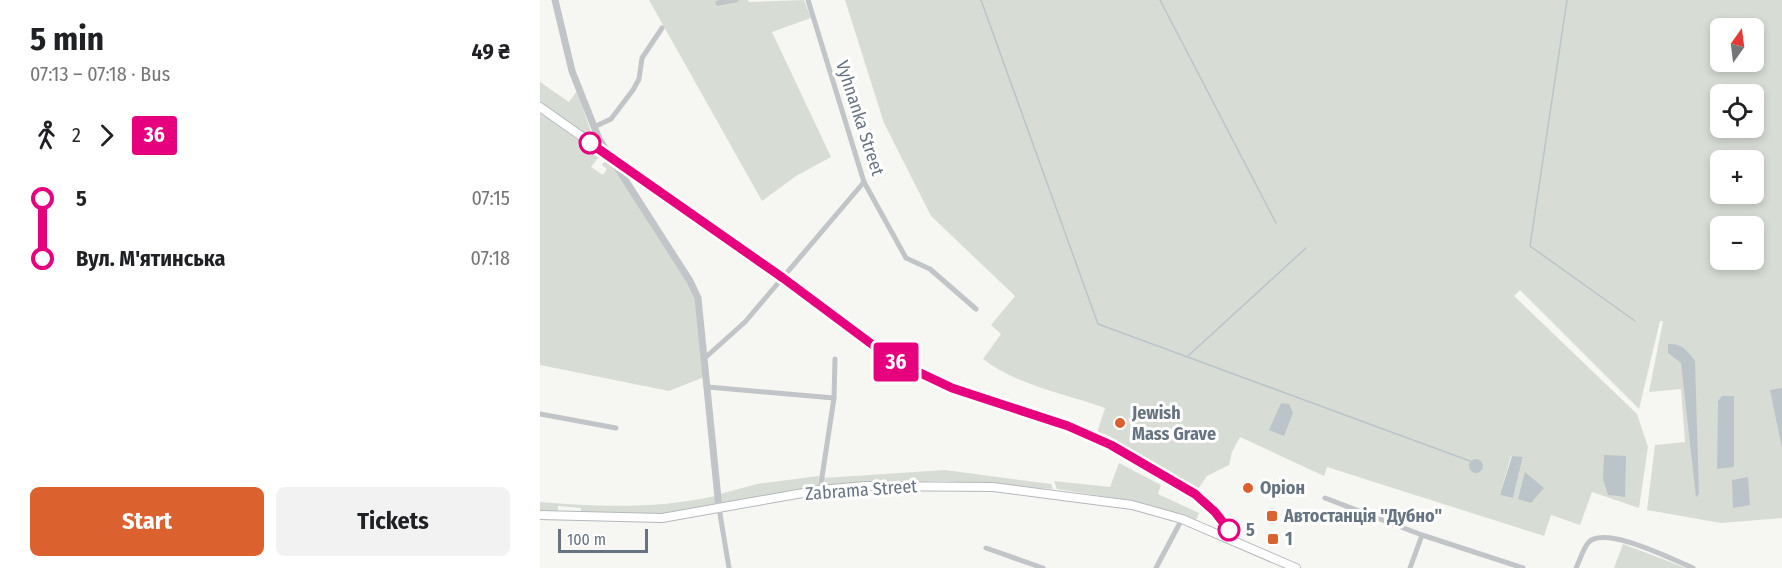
<!DOCTYPE html>
<meta charset="utf-8">
<style>
:root{--surface:#fff;--page:#f2f2f2;--text:#202124;--muted:#757577;--accent:#db612e}
body{margin:0;font-family:"Fira Sans Condensed",sans-serif;background:var(--page);color:var(--text);height:100vh;display:flex;flex-direction:column;font-size:22px;white-space:nowrap}
*{box-sizing:border-box;margin:0}
p{font-size:20px;color:var(--muted)}
.icon{flex:none;width:33px;height:33px;fill:none;stroke:currentColor;stroke-width:2;stroke-linecap:round;stroke-linejoin:round}
.map{position:relative;flex:1;overflow:hidden}
.drawer{display:flex;flex-direction:column;background:var(--surface);width:540px}
.drawer>*{flex:none}
.badge{padding:0 12px;border-radius:4px;font-size:21px;line-height:39px}
.needle{width:39px;rotate:14deg}
.tools{position:absolute;left:1170px;top:18px;display:grid;gap:12px}
.tools a{display:grid;place-items:center;width:54px;height:54px;border-radius:9px;background:var(--surface);box-shadow:0 3px 9px #0003;font-size:30px}
.scale{position:absolute;left:18px;bottom:15px;width:90px;box-sizing:border-box;padding-left:6px;border:3px solid #667482;border-top:0;font-size:16px;line-height:21px;white-space:nowrap;color:#667482;-webkit-text-stroke:4px #fff;paint-order:stroke}
.map>.badge{position:absolute;translate:-50% -50%;box-shadow:0 0 0 3px #fff}
.legs{display:flex;align-items:center;gap:9px;height:66px;padding:0 30px;font-size:20px}
.legs p{margin-inline-start:auto}
.head{display:flex;align-items:center;justify-content:space-between;height:102px;padding:0 30px}
h1{font-size:33px;font-weight:700;line-height:45px}
.action{display:flex;gap:12px;margin-top:auto;padding:12px 30px}
.action a{flex:1;height:69px;border-radius:9px;background:var(--accent);color:#fff;font-size:24px;font-weight:700;line-height:69px;text-align:center}
.action a+a{background:var(--page);color:var(--text)}
ul{padding:0 30px;list-style:none}
li{display:flex;align-items:center;gap:21px;height:60px;font-size:22px}
li i{display:grid;place-items:center;width:9px;height:100%;margin:0 8px;background:currentColor}
li i::after{content:'';width:15px;height:15px;margin:-8px;border:4px solid;border-radius:50%;background:var(--surface)}
li p{margin-inline-start:auto}
li:first-child i{background:linear-gradient(#0000 50%,currentColor 0)}
li:last-child i{background:linear-gradient(currentColor 50%,#0000 0)}
main{display:flex;flex:1;min-height:0}
.map>svg:first-child{display:block}
.green{fill:#d7ddd4;fill-rule:evenodd}
.water{fill:#bbc5c9}
.lines{fill:none;stroke-linecap:round;stroke-linejoin:round}
.stream{stroke:#bbc5c9;stroke-width:1.5}
.secondary-casing{stroke:#b4b8bc;stroke-width:10}
.minor{stroke:#c1c5c8;stroke-width:5}
.tertiary{stroke:#c1c5c8;stroke-width:7}
.secondary{stroke:#fff;stroke-width:8}
.line-1-casing{stroke:#fff;stroke-width:14}
.line-1{stroke:#e6007e;stroke-width:9}
.stop-1-dot{fill:#fff;stroke:#e6007e;stroke-width:3}
.poi-dot{fill:#db612e;stroke:#fff;stroke-width:2}
.labels{text-anchor:middle;dominant-baseline:central;stroke-width:6;stroke-linejoin:round;paint-order:stroke}
.street-label{font-size:18px;fill:#667482;stroke:#fff}
.poi-label{font-size:18px;font-weight:bold;fill:#667482;stroke:#fff;text-anchor:start}
.stop-label{font-size:18px;font-weight:bold;fill:#667482;stroke:#fff;text-anchor:start}
</style>
<main>
<section class="drawer">
<div class="head"><div><h1>5 min</h1><p>07:13 – 07:18 · Bus</p></div><b>49 ₴</b></div>
<div class="legs"><svg class="icon" aria-label="walk" viewBox="0 0 24 24"><circle cx="13" cy="4" r="2"/><path d="M13 8l-2 6 4 7M11 14l-3 7M7 12l3-4h3l4 4"/></svg>2<svg class="icon" aria-label="forward" viewBox="0 0 24 24"><path d="M9 5l7 7-7 7"/></svg><b class="badge" style="background:#e6007e;color:#fff">36</b></div>
<ul>
<li><i style="color:#e6007e"></i><b>5</b><p>07:15</p></li>
<li><i style="color:#e6007e"></i><b>Вул. М'ятинська</b><p>07:18</p></li>
</ul>
<div class="action"><a>Start</a><a>Tickets</a></div>
</section>
<div class="map">
<svg width="1242" height="568" viewBox="0 0 1242 568">
<rect width="100%" height="100%" fill="#f6f6f3"/>
<g class="green">
<path d="M109 0H208L209 2 264 0 271 18 232 32 291 157 256 176 222 201Z"/>
<path d="M305 0H1242V518L1181 523 1107 510 1115 445 1145 442 1141 389 1109 392 1123 321H1120L1099 409 980 290 974 296 1097 414 1108 447 1099 508 1052 492 1040 525 1011 515 1004 536 787 467 784 476 700 437 692 452 689 465 667 476 656 492 556 436 565 408C525 394 477 385 443 359L461 334 451 325 475 296 391 216 344 123ZM1180 28H1214V62H1180ZM1180 94H1214V128H1180ZM1180 160H1214V194H1180ZM1180 226H1214V260H1180ZM971 456 983 458 973 498 960 495Z"/>
<path d="M0 82 29 102 37 91 51 132 41 133 0 104Z"/>
<path d="M0 111 41 139 37 145 52 155 56 150 61 154 51 167 63 175 67 169 62 165 67 158 69 160 147 282 155 299 164 377 129 391 0 365Z"/>
<path d="M579 463 621 485 618 494 659 513 656 520 593 501 517 489 514 481 570 487Z"/>
<path d="M405 470 511 484 513 489 404 481 282 486 283 478Z"/>
<path d="M279 476 278 486 181 503 180 494 217 484Z"/>
<path d="M175 496 176 505 122 514 41 513V508L18 506V512L0 511V502C58 507 118 509 175 496Z"/>
<path d="M1083 544 1146 568H1074Z"/>
</g>
<g class="water">
<path d="M1128 344C1142 343 1147 350 1155 361L1159 494 1156 497 1141 363 1128 353Z"/>
<path d="M1242 388V448L1230 390Z"/>
<path d="M1182 396H1194V467L1177 469 1178 401Z"/>
<path d="M741 403 749 404 753 413 744 436 729 430Z"/>
<path d="M1064 455 1086 456 1085 497 1068 495 1063 479Z"/>
<path d="M972 456 983 457 973 498 960 495Z"/>
<circle cx="936" cy="466" r="7"/>
<path d="M985 472 1004 488 991 503 978 499Z"/>
<path d="M1208 477 1210 505 1193 508 1192 480Z"/>
</g>
<g class="lines">
<g class="stream">
<path d="M441 0 558 324 930 461"/>
<path d="M620 0 736 223"/>
<path d="M1027 0 990 246 1095 321"/>
<path d="M648 356 766 248"/>
</g>
<defs>
<g id="secondary">
<path d="M0 107 243 278 353 360 412 388 528 426 571 445 655 494 684 523 693 541"/>
<path d="M0 515 122 518 280 490 325 486 453 487 592 505 642 519 756 568"/>
</g>
</defs>
<use href="#secondary" class="secondary-casing"/>
<g class="minor">
<path d="M268 0 324 182 366 258 390 269 436 309"/>
<path d="M178 3 196 0"/>
<path d="M54 127 71 119 93 90 99 79 102 58 122 28"/>
<path d="M166 357 205 322 324 182"/>
<path d="M168 387 294 398"/>
<path d="M0 414 76 428"/>
<path d="M280 490 294 398 295 359"/>
<path d="M785 498 882 535 983 568"/>
<path d="M179 508 189 568"/>
<path d="M446 548 503 568"/>
<path d="M616 568 642 519"/>
<path d="M870 568 882 535"/>
<path d="M1036 568C1040 560 1043 549 1048 543 1063 524 1134 560 1153 568"/>
</g>
<path class="tertiary" d="M15 0 32 71 59 139 150 281 158 298 179 508"/>
<use href="#secondary" class="secondary"/>
</g>
<g class="lines">
<defs>
<path id="line-1" d="M50 143 243 278 353 360 412 388 528 426 571 445 655 494 675 512 689 530"/>
</defs>
<use href="#line-1" class="line-1-casing"/>
<use href="#line-1" class="line-1"/>
</g>
<g class="stop-1-dot">
<circle cx="50" cy="143" r="10"/>
<circle cx="689" cy="530" r="10"/>
</g>
<g class="poi-dot">
<circle cx="580" cy="423" r="6"/>
<circle cx="708" cy="488" r="6"/>
<rect x="726" y="510" width="12" height="12" rx="3"/>
<rect x="727" y="533" width="12" height="12" rx="3"/>
</g>
<g class="labels">
<g class="street-label">
<text transform="translate(320 118) rotate(72)">Vyhnanka Street</text>
<text transform="translate(321 490) rotate(-4)">Zabrama Street</text>
</g>
<g class="poi-label">
<text x="592" y="413">Jewish<tspan x="592" dy="21">Mass Grave</tspan></text>
<text x="720" y="488">Оріон</text>
<text x="744" y="516">Автостанція "Дубно"</text>
<text x="745" y="539">1</text>
</g>
<g class="stop-label">
<text x="706" y="530">5</text>
</g>
</g>
</svg>
<div class="tools">
<a><svg class="needle" viewBox="-14 -14 28 28"><path d="M0-13l5 13h-10z" fill="#e53935"/><path d="M0 13l5-13h-10z" fill="#757577"/></svg></a>
<a><svg class="icon" aria-label="locate" viewBox="0 0 24 24"><circle cx="12" cy="12" r="6"/><path d="M12 2v4M12 18v4M2 12h4M18 12h4"/></svg></a>
<a>+</a>
<a>−</a>
</div>
<div class="scale">100 m</div>
<b class="badge" style="left:356px;top:362px;background:#e6007e;color:#fff">36</b>
</div>
</main>
